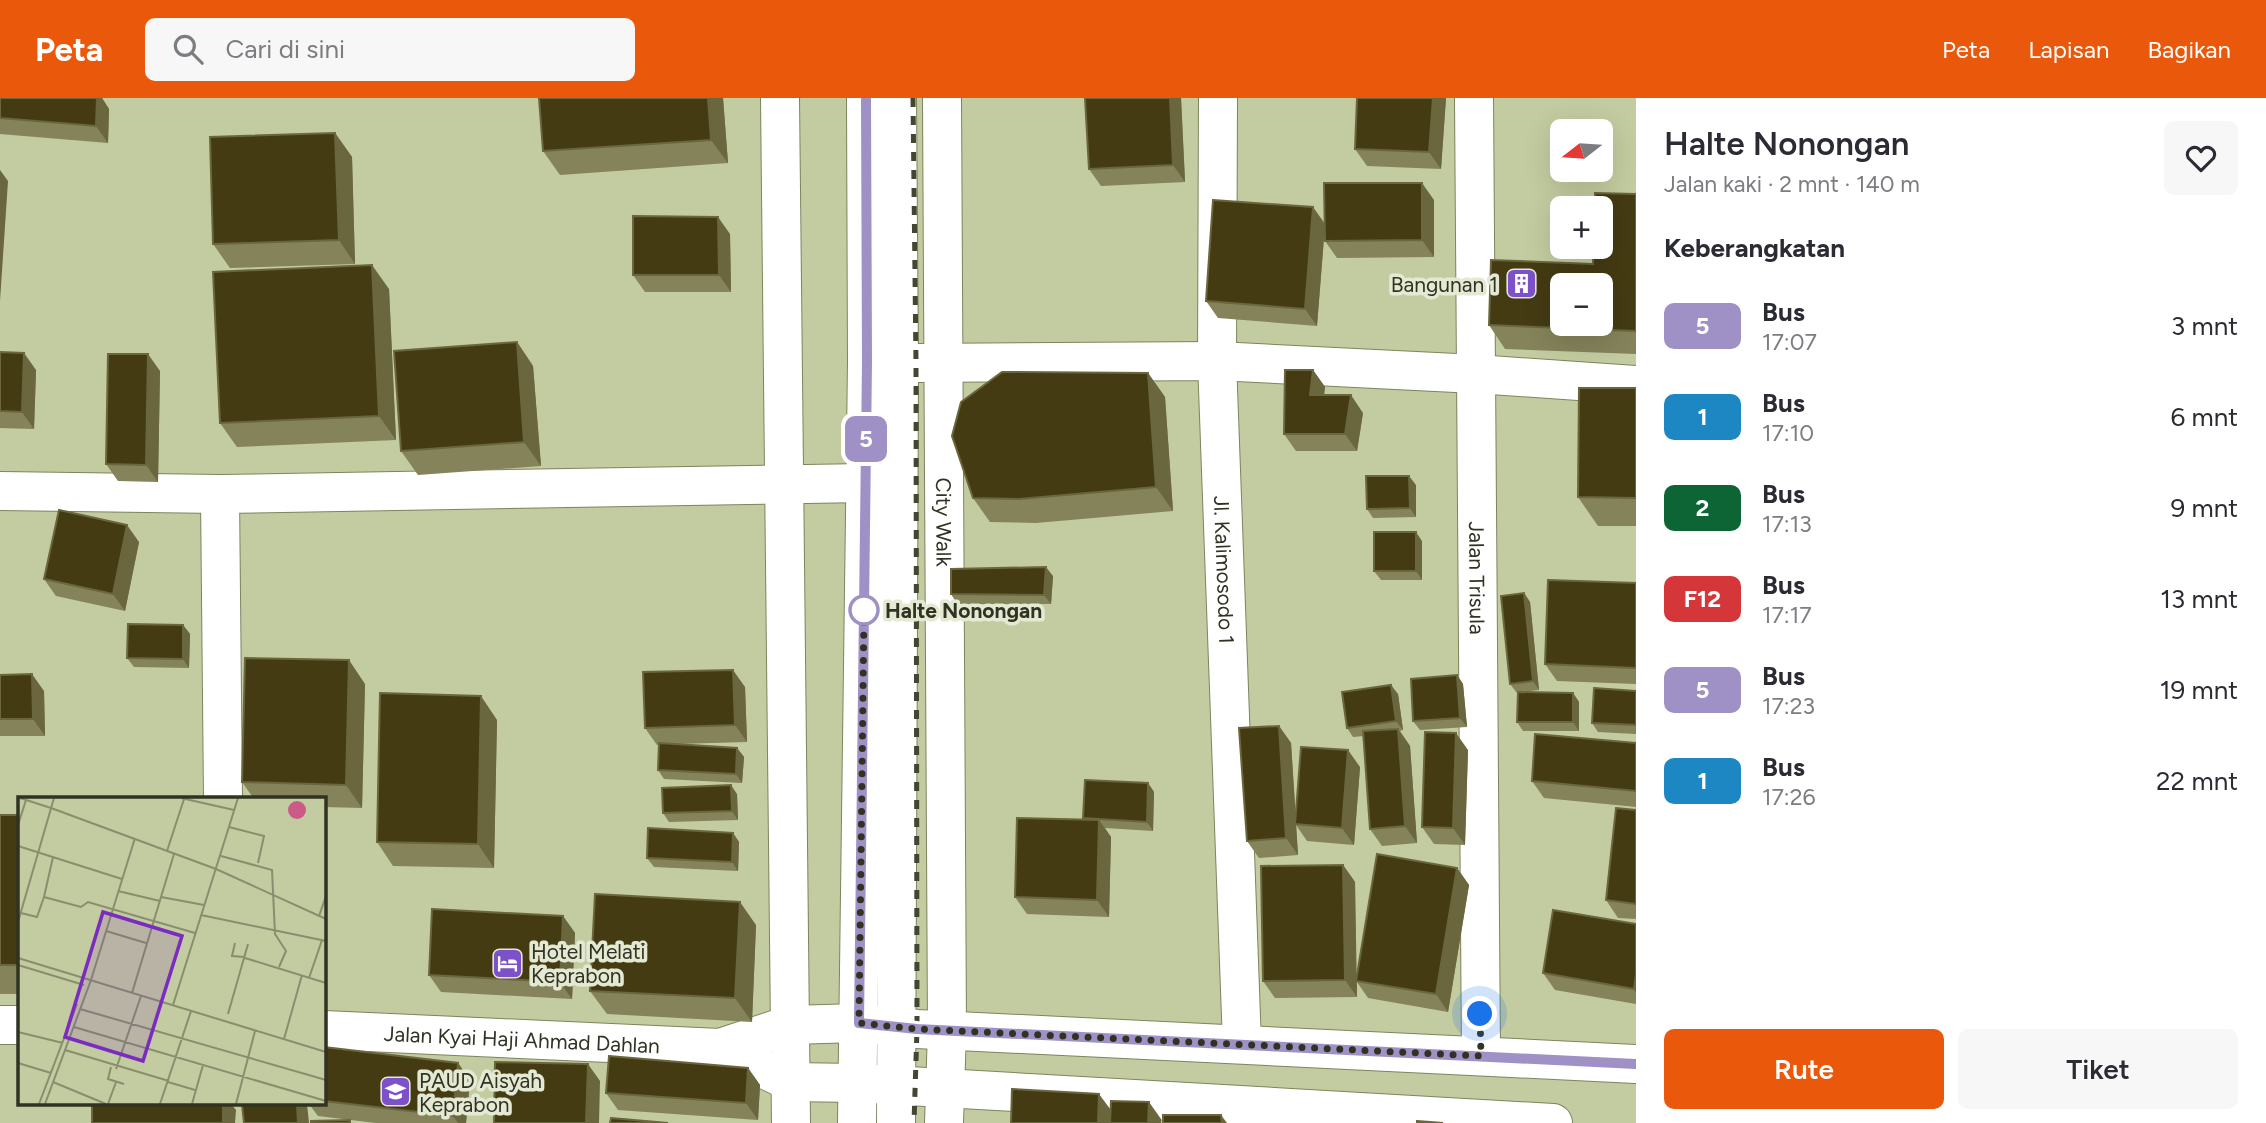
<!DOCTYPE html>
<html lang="id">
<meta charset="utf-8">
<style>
:root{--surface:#fff;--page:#f7f7f7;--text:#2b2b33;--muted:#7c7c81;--accent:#ea580c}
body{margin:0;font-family:Figtree,sans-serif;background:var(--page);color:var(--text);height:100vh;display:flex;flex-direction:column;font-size:26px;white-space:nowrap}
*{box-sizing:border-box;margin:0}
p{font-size:23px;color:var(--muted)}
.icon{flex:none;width:38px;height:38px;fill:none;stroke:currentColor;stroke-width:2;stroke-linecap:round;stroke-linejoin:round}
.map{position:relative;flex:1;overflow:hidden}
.panel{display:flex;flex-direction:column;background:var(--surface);width:630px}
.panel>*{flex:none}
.badge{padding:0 14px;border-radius:10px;font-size:24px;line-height:46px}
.needle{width:46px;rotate:253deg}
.fabs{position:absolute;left:1550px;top:21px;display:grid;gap:14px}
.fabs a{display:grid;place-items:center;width:63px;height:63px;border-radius:10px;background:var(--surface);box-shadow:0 7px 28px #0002;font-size:35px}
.you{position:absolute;width:35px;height:35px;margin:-18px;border:5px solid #fff;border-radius:50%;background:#1a73e8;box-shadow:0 0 0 10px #1a73e833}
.map>.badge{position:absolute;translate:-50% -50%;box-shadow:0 0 0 4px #fff}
h2{padding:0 28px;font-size:26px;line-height:63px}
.round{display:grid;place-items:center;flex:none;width:74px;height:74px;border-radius:10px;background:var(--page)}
.head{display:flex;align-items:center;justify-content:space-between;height:119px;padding:0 28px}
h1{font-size:33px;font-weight:600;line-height:52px}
.button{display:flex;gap:14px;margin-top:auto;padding:14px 28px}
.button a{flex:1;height:80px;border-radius:10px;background:var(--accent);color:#fff;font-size:28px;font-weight:600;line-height:80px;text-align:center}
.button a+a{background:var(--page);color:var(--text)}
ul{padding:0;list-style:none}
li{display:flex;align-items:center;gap:21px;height:91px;padding:0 28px}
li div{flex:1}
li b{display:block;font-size:26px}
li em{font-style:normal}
li .badge{min-width:77px;font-weight:700;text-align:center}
header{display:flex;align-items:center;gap:42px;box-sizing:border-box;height:98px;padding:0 35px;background:var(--accent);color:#fff}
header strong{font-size:33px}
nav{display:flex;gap:38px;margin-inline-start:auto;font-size:24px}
.search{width:490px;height:63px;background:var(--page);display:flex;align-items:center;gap:18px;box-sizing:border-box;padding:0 24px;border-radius:10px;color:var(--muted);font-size:26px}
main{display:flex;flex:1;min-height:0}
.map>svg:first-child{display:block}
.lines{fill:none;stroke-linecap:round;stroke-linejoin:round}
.minor-casing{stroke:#7e855d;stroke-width:40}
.major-casing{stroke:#7e855d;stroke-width:40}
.minor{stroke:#fff;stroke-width:38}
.major{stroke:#fff;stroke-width:38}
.rail{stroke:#424632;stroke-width:5;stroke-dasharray:9 9;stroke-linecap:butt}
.wall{fill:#84835a}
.shaded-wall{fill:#6a663d}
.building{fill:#443b13;stroke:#6a663d;stroke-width:2;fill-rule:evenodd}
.line-casing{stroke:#fff;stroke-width:16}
.line{stroke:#9f91c5;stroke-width:10}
.walk{stroke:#303322;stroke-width:7;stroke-dasharray:0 12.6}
.stop-dot{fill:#fff;stroke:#9f91c5;stroke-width:3.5}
.labels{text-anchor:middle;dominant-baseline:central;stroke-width:7;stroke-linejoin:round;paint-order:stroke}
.poi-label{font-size:21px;fill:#303322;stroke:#e4e9d3;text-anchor:start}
.street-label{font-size:21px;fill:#303322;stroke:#e4e9d3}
.stop-label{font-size:21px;font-weight:bold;fill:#303322;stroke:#e4e9d3;text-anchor:start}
.inset-road{fill:none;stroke:#888e6e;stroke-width:2}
.view{fill:#7b2cbf;fill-opacity:0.15;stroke:#7b2cbf;stroke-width:3.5}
.inset-edge{fill:none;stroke:#303322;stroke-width:3.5}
</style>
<header>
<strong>Peta</strong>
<div class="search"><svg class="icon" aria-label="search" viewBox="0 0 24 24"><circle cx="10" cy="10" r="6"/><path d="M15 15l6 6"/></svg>Cari di sini</div>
<nav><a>Peta</a><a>Lapisan</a><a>Bagikan</a></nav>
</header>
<main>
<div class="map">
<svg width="1636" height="1025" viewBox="0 0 1636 1025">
<rect width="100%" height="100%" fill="#c3cba0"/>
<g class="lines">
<defs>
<g id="minor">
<path d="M780 0 791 1025"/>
<path id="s1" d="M942 0 947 932 944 1025"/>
<path id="s2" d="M1218 0 1217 263 1242 946"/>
<path id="s3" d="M1474 0 1481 958"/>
<path d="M918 265 1217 263 1476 276 1636 287"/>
<path d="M0 393 220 396 865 385"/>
<path d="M220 396 223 701"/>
<path d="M896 1025 899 265 897 0"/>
</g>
<g id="major">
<path d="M0 927H19"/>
<path id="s4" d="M324 932 720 950 789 927 859 925 917 931 1636 966"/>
<path d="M720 950 791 984 856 985 1553 1025"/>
<path d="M857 1025 867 264 866 0"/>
</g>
</defs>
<use href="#minor" class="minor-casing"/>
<use href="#major" class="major-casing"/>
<use href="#minor" class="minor"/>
<use href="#major" class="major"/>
<path class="rail" d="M913 0 916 265 917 931 914 1025"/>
</g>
<g class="wall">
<path d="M0 0H102L109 11 108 45 0 36Z"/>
<path d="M723 0 728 65 560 77 543 53Z"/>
<path d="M1181 0 1185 84 1101 88 1089 71Z"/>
<path d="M1357 0H1446L1441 71 1367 68 1355 51Z"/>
<path d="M335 35 352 59 355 166 230 170 213 146Z"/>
<path d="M1636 96V256L1505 251 1489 227 1593 166Z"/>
<path d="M1434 102V159L1337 160 1325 143V128L1317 228 1218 220 1206 203 1325 126Z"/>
<path d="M730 136 731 194H645L633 177Z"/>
<path d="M389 191 396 342 237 349 220 325Z"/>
<path d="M517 244 533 268 541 368 418 377 401 353Z"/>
<path d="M0 254 36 272 34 331 0 330Z"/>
<path d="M1313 272 1325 289 1324 297 1363 315 1357 353H1296L1284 336Z"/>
<path d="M160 273 158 384 118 383 106 366Z"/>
<path d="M1148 275 1165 299 1173 413 1036 425 990 424 973 400Z"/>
<path d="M1636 290V428H1598L1578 399Z"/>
<path d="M1416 387V419L1373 420 1367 411Z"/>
<path d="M1422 443V482H1381L1374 473Z"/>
<path d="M139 444 125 513 56 498 44 481Z"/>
<path d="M1053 478 1051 506H957L951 496Z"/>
<path d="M1636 485V586L1557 583 1545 566Z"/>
<path d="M1524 495 1530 504 1539 592 1521 594 1573 595 1579 604V633H1523L1517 624V595L1510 586Z"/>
<path d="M183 527 190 536 189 570 134 569 127 560Z"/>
<path d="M0 577 44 593 45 638H0Z"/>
<path d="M1457 577 1463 586 1467 629 1420 632 1413 623Z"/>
<path d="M365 586 362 710 324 709V701H254L242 684Z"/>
<path d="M745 589 747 644 677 646 737 650 744 659 742 685 664 681 658 672 659 647H657L645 630Z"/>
<path d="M1636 593V636L1598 634 1592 625Z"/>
<path d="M1398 596 1403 632 1400 633 1410 648 1417 745 1382 748 1370 731 1364 638 1353 639 1347 630Z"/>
<path d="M497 622 494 770 393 768 377 744Z"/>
<path d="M1279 628 1291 645 1296 720 1360 669 1354 747 1307 743 1296 727 1298 757 1259 760 1247 743Z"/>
<path d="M1636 645V709L1544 700 1532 683Z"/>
<path d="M1468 652 1465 747 1434 746 1422 729Z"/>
<path d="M1148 685 1154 694 1153 733 1105 730 1111 739 1109 819 1027 816 1015 799 1084 722 1083 720Z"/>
<path d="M737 696 738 722 669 724 663 715Z"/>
<path d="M1636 712V821L1618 820 1606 802Z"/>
<rect x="0" y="717" width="19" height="179"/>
<path d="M733 735 739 744 738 773 654 769 647 760Z"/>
<path d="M1343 767 1355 784 1356 879 1457 770 1469 787 1448 914 1368 900 1357 884V899L1275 900 1263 883Z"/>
<path d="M563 818 575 835 572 901 441 894 429 877Z"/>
<path d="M1636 826V906L1555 892 1543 875Z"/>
<path d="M756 827 752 924 607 916 590 893Z"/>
<path d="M324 949 458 965 470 982 466 1025H376L318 1018 309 1006H324Z"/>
<path d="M748 970 760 987 758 1022 618 1012 606 995Z"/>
</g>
<g class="shaded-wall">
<path d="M97 0H102L109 11 108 45 96 28Z"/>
<path d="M708 0H723L728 65 711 42Z"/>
<path d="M1170 0H1181L1185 84 1173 67Z"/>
<path d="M1433 0H1446L1441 71 1429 54Z"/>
<path d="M335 35 352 59 355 166 339 142Z"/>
<path d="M0 72 8 83 0 203Z"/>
<path d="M1422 85 1434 102V159L1422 142Z"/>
<path d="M1313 109 1325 126 1317 228 1305 211Z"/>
<path d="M718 119 730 136 731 194 719 177Z"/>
<path d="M372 167 389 191 396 342 379 318Z"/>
<path d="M517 244 533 268 541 368 524 344Z"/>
<path d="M24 255 36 272 34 331 22 314Z"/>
<path d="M148 256 160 273 158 384 146 367Z"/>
<path d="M1313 272 1325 289 1322 314 1310 297Z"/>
<path d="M1148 275 1165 299 1173 413 1156 389Z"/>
<path d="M1351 297 1363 315 1357 353 1345 336Z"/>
<path d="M1409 378 1416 387V419L1410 410Z"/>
<path d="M127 427 139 444 125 513 113 496Z"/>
<path d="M1416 434 1422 443V482L1416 473Z"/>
<path d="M1046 469 1053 478 1051 506 1044 497Z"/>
<path d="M1524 495 1530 504 1539 592 1533 583Z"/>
<path d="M183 527 190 536 189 570 183 561Z"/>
<path d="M349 562 365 586 362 710 346 687Z"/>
<path d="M733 572 745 589 747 644 735 627Z"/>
<path d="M32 576 44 593 45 638 33 621Z"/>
<path d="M1457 577 1463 586 1467 629 1460 620Z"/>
<path d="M1391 587 1398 596 1403 632 1396 623Z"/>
<path d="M1573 595 1579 604V633L1573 624Z"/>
<path d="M481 598 497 622 494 770 478 746Z"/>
<path d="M1279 628 1291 645 1298 757 1286 740Z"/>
<path d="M1398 631 1410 648 1417 745 1405 728Z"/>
<path d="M1456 635 1468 652 1465 747 1453 730Z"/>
<path d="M737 650 744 659 742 685 736 676Z"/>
<path d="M1348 652 1360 669 1354 747 1342 730Z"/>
<path d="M1148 685 1154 694 1153 733 1147 724Z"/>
<path d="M731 687 737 696 738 722 732 713Z"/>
<path d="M1099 722 1111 739 1109 819 1097 802Z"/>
<path d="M733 735 739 744 738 773 732 764Z"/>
<path d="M1343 767 1355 784 1357 899 1345 882Z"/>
<path d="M1457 770 1469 787 1448 914 1436 896Z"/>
<path d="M740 804 756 827 752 924 735 900Z"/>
<path d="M563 818 575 835 572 901 560 884Z"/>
<path d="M1636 876V895L1634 891Z"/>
<path d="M458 965 470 982 466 1025H458L453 1018Z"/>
<path d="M588 966 600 983 599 1025H586Z"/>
<path d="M748 970 760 987 758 1022 746 1005Z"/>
<path d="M1099 996 1116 1019V1025H1098Z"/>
<path d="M1149 1004 1161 1021V1025H1148Z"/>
<path d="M223 1006H231L236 1012 235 1025H223Z"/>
<path d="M297 1006H307L309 1025H298Z"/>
<path d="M1221 1017 1227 1025H1222Z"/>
</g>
<g class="building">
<path d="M0 0H97L96 28 0 20Z"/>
<path d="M539 0H708L711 42 543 53Z"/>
<path d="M1085 0H1170L1173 67 1089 71Z"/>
<path d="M1357 0H1433L1429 54 1355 51Z"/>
<path d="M335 35 339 142 213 146 210 39Z"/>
<path d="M1324 85H1422V142L1325 143Z"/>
<path d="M1595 95 1636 96V233L1489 227 1491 162 1593 166V149H1601V110H1595ZM1563 187H1601V226H1563Z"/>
<path d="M1213 102 1313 109 1305 211 1206 203Z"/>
<path d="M633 118 718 119 719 177H633Z"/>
<path d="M372 167 379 318 220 325 213 174Z"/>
<path d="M517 244 524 344 401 353 394 253Z"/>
<path d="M0 254 24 255 22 314 0 313Z"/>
<path d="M108 256H148L146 367 106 366Z"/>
<path d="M1285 272H1313L1310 297H1351L1345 336H1284Z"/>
<path d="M1002 274 1148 275 1156 389 1019 401 973 400 952 338 961 304Z"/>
<path d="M1579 290H1636V400L1578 399Z"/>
<path d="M1366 378H1409L1410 410 1367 411Z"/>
<path d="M59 412 127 427 113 496 44 481Z"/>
<rect x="1374" y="434" width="42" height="39"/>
<path d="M1046 469 1044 497 951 496V471Z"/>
<path d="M1548 482 1636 485V570L1545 566Z"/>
<path d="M1524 495 1533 583 1510 586 1501 498Z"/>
<path d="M128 526 183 527V561L127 560Z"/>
<path d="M245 560 349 562 346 687 242 684Z"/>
<path d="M733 572 735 627 645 630 643 574Z"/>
<path d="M32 576 33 621H0V577Z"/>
<path d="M1457 577 1460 620 1413 623 1411 581Z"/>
<path d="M1391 587 1396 623 1347 630 1342 594Z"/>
<path d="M1594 590 1636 593V627L1592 625Z"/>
<path d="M1518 594 1573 595V624H1517Z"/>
<path d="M380 595 481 598 478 746 377 744Z"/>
<path d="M1279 628 1286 740 1247 743 1239 630Z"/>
<path d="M1398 631 1405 728 1370 731 1363 633Z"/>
<path d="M1425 634 1456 635 1453 730 1422 729Z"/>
<path d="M1535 636 1636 645V693L1532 683Z"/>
<path d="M659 645 737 650 736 676 658 672Z"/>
<path d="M1301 649 1348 652 1342 730 1295 726Z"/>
<path d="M1085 682 1148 685 1147 724 1083 720Z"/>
<path d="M731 687 732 713 663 715 662 690Z"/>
<path d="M1616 710 1636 712V806L1606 802Z"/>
<rect x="0" y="717" width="19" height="150"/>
<path d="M1017 720 1099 722 1097 802 1015 799Z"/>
<path d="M648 730 733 735 732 764 647 760Z"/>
<path d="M1377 756 1457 770 1436 896 1356 883Z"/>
<path d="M1343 767 1345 882 1263 883 1261 768Z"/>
<path d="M595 796 740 804 735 900 590 893Z"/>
<path d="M432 811 563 818 560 884 429 877Z"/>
<path d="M1553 812 1636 826V876L1634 891 1543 875Z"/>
<path d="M324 949 458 965 453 1018 324 1003Z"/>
<path d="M609 958 748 970 746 1005 606 995Z"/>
<path d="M495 964 588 966 586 1025H494Z"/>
<path d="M1012 991 1099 996 1098 1025H1011Z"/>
<path d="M1111 1003 1149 1004 1148 1025H1110Z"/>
<rect x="92" y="1006" width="131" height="19"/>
<path d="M242 1006H297L298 1025H244Z"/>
<path d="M1163 1017H1221L1222 1025H1163Z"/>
<path d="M611 1020 668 1025H610Z"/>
<path d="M350 1022V1025H311V1023Z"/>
<path d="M1417 1023 1443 1025H1417Z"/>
</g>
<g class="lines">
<defs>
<path id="line" d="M866 0 867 264 859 925 917 931 1636 966"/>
</defs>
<use href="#line" class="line-casing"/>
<use href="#line" class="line"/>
<path class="walk" d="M864 512 859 925 917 931 1481 958 1480 916"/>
</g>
<defs>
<symbol id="building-square" viewBox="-11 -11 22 22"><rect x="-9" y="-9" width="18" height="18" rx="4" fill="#7c51ca" stroke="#e4e9d3"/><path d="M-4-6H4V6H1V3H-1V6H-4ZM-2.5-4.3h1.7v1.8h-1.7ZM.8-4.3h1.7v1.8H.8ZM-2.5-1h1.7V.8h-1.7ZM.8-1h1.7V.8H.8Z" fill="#fff"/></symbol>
<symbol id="hotel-square" viewBox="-11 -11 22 22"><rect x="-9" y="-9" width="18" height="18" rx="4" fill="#7c51ca" stroke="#e4e9d3"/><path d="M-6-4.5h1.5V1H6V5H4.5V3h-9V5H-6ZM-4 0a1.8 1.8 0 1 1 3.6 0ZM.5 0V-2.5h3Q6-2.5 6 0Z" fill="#fff"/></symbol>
<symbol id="school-square" viewBox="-11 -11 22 22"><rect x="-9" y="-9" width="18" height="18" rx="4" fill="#7c51ca" stroke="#e4e9d3"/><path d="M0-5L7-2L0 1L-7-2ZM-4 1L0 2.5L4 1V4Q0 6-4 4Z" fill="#fff"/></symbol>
</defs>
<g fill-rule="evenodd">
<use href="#building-square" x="1504" y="168" width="35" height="35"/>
<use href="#hotel-square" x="490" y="848" width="35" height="35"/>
<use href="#school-square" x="378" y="976" width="35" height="35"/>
</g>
<circle class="stop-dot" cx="864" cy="512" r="14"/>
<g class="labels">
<g class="poi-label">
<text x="1498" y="186" text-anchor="end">Bangunan 1</text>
<text x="531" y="853">Hotel Melati<tspan x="531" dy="24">Keprabon</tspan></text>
<text x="419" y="982">PAUD Aisyah<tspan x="419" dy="24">Keprabon</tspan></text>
</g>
<g class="street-label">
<text stroke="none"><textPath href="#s1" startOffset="424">City Walk</textPath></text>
<text stroke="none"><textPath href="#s2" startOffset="472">Jl. Kalimosodo 1</textPath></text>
<text stroke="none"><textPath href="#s3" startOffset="480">Jalan Trisula</textPath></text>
<text stroke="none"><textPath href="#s4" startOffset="198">Jalan Kyai Haji Ahmad Dahlan</textPath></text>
</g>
<g class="stop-label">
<text x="885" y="512">Halte Nonongan</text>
</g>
</g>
<g transform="translate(18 699)">
<rect width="308" height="308" fill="#c3cba0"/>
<path d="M270 13a9 9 0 1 1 18 0a9 9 0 1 1-18 0Z" fill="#cb5a89"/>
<path class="inset-road" d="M2 1 33 11M163 1 216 13M33 11 198 72 308 122M0 28 8 3M211 30 246 39 240 66M0 49 104 82M149 54 166 2M203 59 254 73 257 137 268 154 261 170M35 60 26 100 63 110 70 105 177 136M100 94 142 104M143 100 186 108M3 116 19 120 26 100M183 118 308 144M301 119 308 99M0 125 36 1M88 134 128 146M217 146 214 159 227 160M0 161 308 255M227 161 308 186M0 168 66 188M291 181 304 143M114 196 156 57M155 208 220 1M62 212 308 283M210 217 230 147M56 230 308 304M0 235 45 246M266 242 284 178M47 253 151 284M0 266 33 276M93 270 90 282 106 287M98 272 123 199M35 285 88 307M150 285 177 293M21 307 59 207M27 307 73 183 117 41M90 307 98 285M142 307 173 214M174 307 185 268M218 307 237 234"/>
<path class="view" d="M85 115 164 139 125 264 47 240Z"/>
<rect width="308" height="308" class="inset-edge"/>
</g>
</svg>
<div class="fabs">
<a><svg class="needle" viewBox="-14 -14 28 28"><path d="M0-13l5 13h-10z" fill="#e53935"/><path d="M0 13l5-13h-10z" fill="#7c7c81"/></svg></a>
<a>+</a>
<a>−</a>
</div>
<div class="you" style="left:1480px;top:916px"></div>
<b class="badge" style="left:866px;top:341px;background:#9f91c5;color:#fff">5</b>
</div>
<section class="panel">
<div class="head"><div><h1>Halte Nonongan</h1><p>Jalan kaki · 2 mnt · 140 m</p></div><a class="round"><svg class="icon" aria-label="heart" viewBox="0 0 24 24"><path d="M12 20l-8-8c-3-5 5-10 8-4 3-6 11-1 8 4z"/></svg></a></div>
<h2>Keberangkatan</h2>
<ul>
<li><span class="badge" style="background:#9f91c5;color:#fff">5</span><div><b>Bus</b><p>17:07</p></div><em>3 mnt</em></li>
<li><span class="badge" style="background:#1d87c4;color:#fff">1</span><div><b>Bus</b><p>17:10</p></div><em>6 mnt</em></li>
<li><span class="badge" style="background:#0d6535;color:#fff">2</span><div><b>Bus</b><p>17:13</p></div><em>9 mnt</em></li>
<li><span class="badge" style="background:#d5363a;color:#fff">F12</span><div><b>Bus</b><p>17:17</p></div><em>13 mnt</em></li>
<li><span class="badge" style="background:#9f91c5;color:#fff">5</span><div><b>Bus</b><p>17:23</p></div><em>19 mnt</em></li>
<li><span class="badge" style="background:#1d87c4;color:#fff">1</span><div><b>Bus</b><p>17:26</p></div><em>22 mnt</em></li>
</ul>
<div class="button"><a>Rute</a><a>Tiket</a></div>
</section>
</main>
